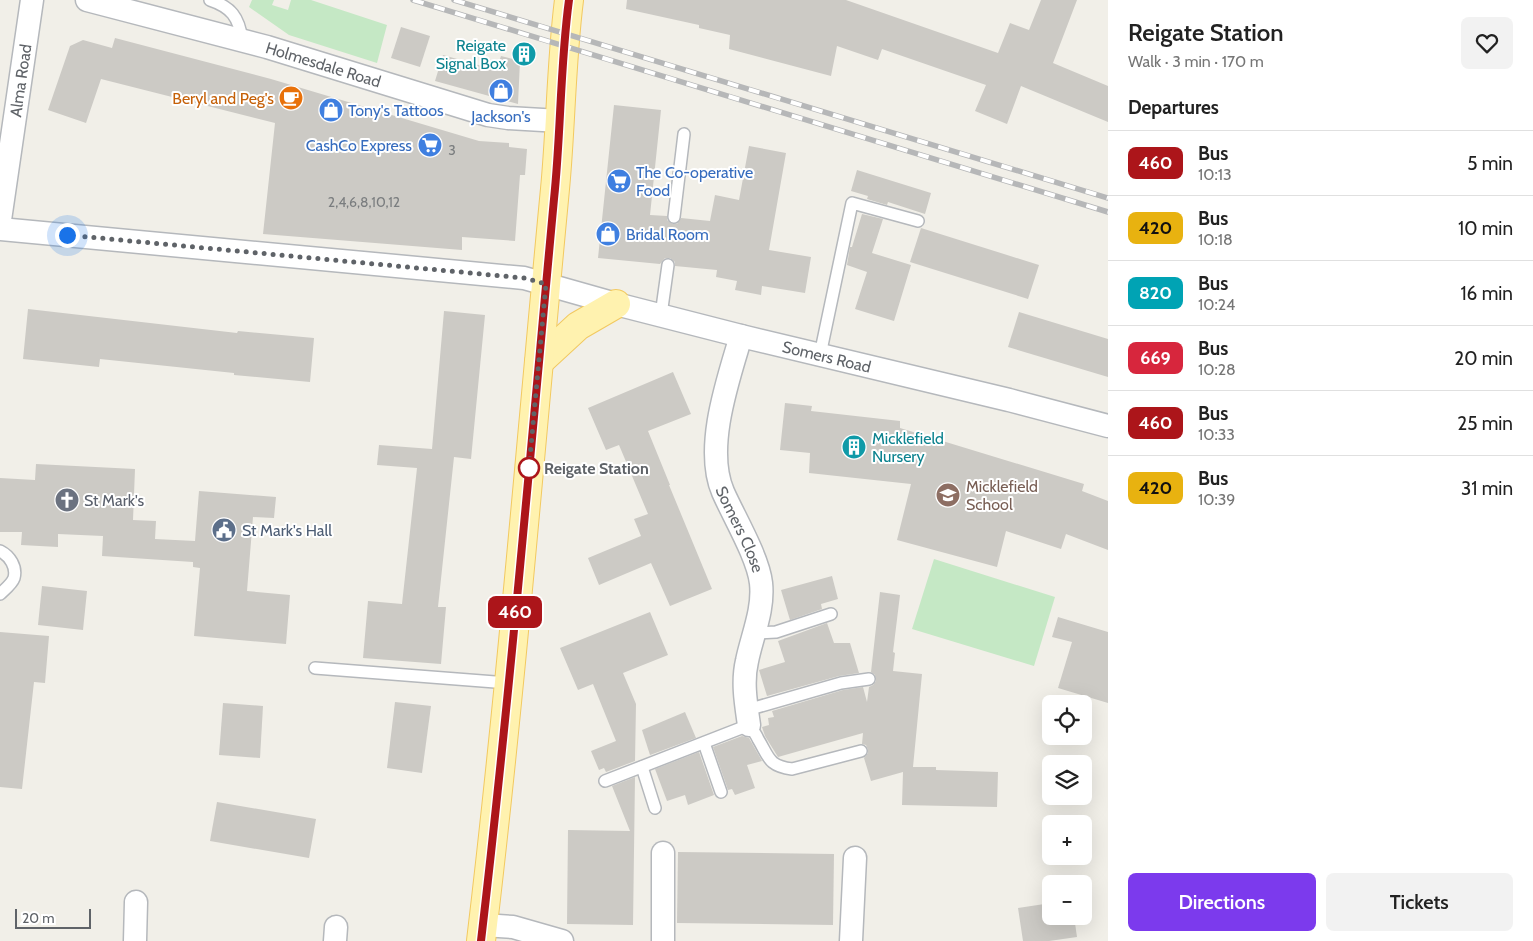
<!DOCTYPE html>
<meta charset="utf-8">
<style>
:root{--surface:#fff;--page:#f2f2f2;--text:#222;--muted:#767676;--line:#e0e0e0;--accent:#7c3aed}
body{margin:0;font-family:Cabin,sans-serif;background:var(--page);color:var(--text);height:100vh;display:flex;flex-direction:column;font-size:19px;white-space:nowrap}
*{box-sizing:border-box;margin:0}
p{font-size:16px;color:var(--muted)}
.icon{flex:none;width:28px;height:28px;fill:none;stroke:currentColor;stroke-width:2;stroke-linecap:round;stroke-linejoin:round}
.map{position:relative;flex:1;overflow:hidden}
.drawer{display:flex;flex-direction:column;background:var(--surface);width:425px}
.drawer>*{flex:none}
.badge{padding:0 10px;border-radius:8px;font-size:18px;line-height:32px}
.buttons{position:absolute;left:1042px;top:695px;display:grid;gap:10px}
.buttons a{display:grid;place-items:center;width:50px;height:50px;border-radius:8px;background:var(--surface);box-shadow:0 5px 20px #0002;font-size:25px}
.scale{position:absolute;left:15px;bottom:12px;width:76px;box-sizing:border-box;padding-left:5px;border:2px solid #5f6368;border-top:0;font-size:14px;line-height:18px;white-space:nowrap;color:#5f6368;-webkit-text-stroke:4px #fff;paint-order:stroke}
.you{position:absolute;width:25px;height:25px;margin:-12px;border:4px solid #fff;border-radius:50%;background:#1a73e8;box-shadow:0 0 0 8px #1a73e833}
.map>.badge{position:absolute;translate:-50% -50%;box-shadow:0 0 0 2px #fff}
h2{padding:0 20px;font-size:19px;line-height:45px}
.round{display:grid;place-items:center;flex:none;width:52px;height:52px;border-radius:8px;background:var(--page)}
.overview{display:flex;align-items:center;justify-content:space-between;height:85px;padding:0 20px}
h1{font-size:24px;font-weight:600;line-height:38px}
.cta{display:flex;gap:10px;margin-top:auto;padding:10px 20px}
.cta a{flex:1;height:58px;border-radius:8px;background:var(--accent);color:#fff;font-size:20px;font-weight:600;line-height:58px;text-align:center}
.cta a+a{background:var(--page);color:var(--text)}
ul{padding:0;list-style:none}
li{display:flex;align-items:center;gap:15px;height:65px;padding:0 20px;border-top:1px solid var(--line)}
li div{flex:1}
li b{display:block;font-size:19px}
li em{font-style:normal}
li .badge{min-width:55px;font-weight:700;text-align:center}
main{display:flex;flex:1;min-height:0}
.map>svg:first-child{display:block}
.green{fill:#c5e8c5}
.building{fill:#cccac5}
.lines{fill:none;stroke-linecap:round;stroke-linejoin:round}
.service-casing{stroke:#b5b8bc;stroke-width:14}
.minor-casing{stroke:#b5b8bc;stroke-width:25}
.primary-casing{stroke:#f2c960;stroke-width:30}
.service{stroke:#fff;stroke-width:11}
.minor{stroke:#fff;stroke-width:22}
.primary{stroke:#fff2af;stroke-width:28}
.rail-casing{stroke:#b6b7b8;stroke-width:5.5}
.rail{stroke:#fff;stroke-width:4;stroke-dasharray:11;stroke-linecap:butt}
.line-casing{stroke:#fff;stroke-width:11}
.line{stroke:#ac151a;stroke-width:8}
.walk{stroke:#5f6368;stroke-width:5;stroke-dasharray:0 9}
.stop-dot{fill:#fff;stroke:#ac151a;stroke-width:2.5}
.labels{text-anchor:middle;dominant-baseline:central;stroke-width:4;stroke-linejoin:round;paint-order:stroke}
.number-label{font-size:14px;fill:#7a7d7f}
.culture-label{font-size:16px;fill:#0d838f;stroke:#fff;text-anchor:end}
.street-label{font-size:16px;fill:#5f6368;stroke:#fff}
.food-label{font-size:16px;fill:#c56008;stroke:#fff;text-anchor:end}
.shop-label{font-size:16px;fill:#366cbe;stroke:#fff;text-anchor:start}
.stop-label{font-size:16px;font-weight:bold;fill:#5f6368;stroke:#fff;text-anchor:start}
.education-label{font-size:16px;fill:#785e54;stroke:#fff;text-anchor:start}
.worship-label{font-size:16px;fill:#5b616d;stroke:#fff;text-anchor:start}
.service-label{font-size:16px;fill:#4e5e75;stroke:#fff;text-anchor:start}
</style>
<main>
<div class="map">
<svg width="1108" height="941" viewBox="0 0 1108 941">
<rect width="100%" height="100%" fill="#f1efe8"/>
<g class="green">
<path d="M252 0H274L272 5 288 10 291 0H311L387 25 377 63 289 35 249 7Z"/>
<path d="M934 559 1055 597 1034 666 912 629Z"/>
</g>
<g class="building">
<path d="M627 0H846L998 53 1010 23 1029 30 1041 0H1077L1053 63 1108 86V122L1021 86 1007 124 975 111 986 85 882 49 878 60 837 46 831 76 729 49 730 35 699 28V25L626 9Z"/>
<path d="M401 27 430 36 420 67 391 58Z"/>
<path d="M115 38 271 79 479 141 509 143V147L527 149 525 175H520L515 241 462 237V250L263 234 275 123 101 79 86 123 48 110 70 46 83 40 112 48Z"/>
<path d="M443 55 496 70 501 56 520 61 518 104 435 81Z"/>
<path d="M614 105 661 110 650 215 667 216V220L673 224H677L681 218 710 221 715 195 739 200 749 146 786 153 769 250 811 257 805 293 762 286 761 295 735 290 737 281 716 277 717 270 675 266V262L670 258H665L660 264 598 258Z"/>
<path d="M857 170 931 193 925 214 888 202 887 205 867 199 868 196 851 191Z"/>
<path d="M862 214 883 219 872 253 911 265 894 321 855 309 867 272 847 265 850 247H852Z"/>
<path d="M921 228 1039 265 1028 299 910 262Z"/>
<path d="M28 309 237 333 238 331 314 338 310 382 234 375V373L100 359 99 367 23 359Z"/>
<path d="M444 311 485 315 471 459 454 457 438 607H446L441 664 363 658 368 601 402 604 417 468 377 465 379 445 432 449Z"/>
<path d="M1019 312 1108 339V377L1008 347Z"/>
<path d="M673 372 691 414 648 431 670 485H669L712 589 670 606 651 563 599 585 588 558 641 536 634 519 648 514 619 445 606 450 588 408Z"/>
<path d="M785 403 812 406 811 411 900 421V428L1084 484 1082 491 1108 501V550L1066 534 1061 549 1006 531 997 567 897 540 911 484 809 473 810 453 780 450Z"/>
<path d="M36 464 135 469 133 520 156 521 155 539 195 541 199 491 276 497 274 518 253 517 247 591 290 595 286 644 194 636 200 568 193 567V562L102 556 103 536 58 534V547L21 545 22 532H0V478L35 480Z"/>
<path d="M832 576 838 599 821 604 822 609 790 620 781 590Z"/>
<path d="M42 586 87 591 83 630 38 625Z"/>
<path d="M880 592 900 595 893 652 895 653 893 671 922 674 913 767H936V770L998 772 997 807 902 805 903 772 871 781 864 758 868 753V750L866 745 862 744 863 733 778 757 765 736 762 727 769 725 768 718 774 717 772 711 843 690 863 687 867 702 869 687 873 685 876 681 875 675 871 672Z"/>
<path d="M650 612 668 655 623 673 636 704 635 761 606 772 604 768 599 770 591 751 616 741 593 684 578 690 560 648Z"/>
<path d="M1058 617 1108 632V703L1058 688 1072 642 1052 637Z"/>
<path d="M827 623 834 643H850L859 673 839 676 767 696 759 670 785 662 778 641Z"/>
<path d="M0 632 49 636 45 683 34 682 22 789 0 787Z"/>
<path d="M395 702 431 706 422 773 387 768Z"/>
<path d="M223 703 263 706 260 758 219 755Z"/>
<path d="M685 712 696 738 650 755 642 730Z"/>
<path d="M742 736 749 738 762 761 747 765 755 788 735 795 732 789 728 790 713 747Z"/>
<path d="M699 752 714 795 688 805 685 795 667 801 655 769Z"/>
<path d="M635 777 633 925 567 924 568 830 630 831 612 786Z"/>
<path d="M217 802 316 819 309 858 210 841Z"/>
<path d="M678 852 834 854 833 925 677 923Z"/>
<path d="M1051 903V916H1074L1077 937 1049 941H1023L1018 908Z"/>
</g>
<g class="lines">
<defs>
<g id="service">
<path d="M210 0C231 7 239 17 242 40"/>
<path d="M674 217 684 134"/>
<path d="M661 315 668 265"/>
<path d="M820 355 852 203 918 221"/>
<path d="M0 551C10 556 17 567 14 578 12 584 4 590 0 594"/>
<path d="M755 633 776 632 831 614"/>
<path d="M315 668 508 683"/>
<path d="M747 710 841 683 869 679"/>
<path d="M704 743 721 792"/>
<path d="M642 767 655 808"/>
<path d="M605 781 749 725C752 729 756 734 758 739 769 757 768 766 792 769L861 751"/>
</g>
<g id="minor">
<path id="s1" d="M87 0 267 47 488 115 508 118 560 121"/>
<path id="s2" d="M0 220 32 0"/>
<path id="s3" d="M0 229 524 278 616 304 741 336 1009 400 1108 426"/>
<path id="s4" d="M741 336C728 380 704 448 723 492 734 517 758 557 761 583 764 610 752 636 747 661 742 682 746 704 749 725"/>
<path d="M663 853V941"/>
<path d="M483 925 513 927 562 941"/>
<path d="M135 941 136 902"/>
<path d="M335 941 336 927"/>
<path d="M851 941 855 858"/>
</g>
<g id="primary">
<path d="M539 362 578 326 616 304"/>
<path d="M481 941C511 691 531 440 555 189 561 126 561 63 569 0"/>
</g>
</defs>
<use href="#service" class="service-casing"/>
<use href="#minor" class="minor-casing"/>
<use href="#primary" class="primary-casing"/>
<use href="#service" class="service"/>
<use href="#minor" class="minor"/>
<use href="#primary" class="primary"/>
<defs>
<g id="rail">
<path d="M413 0 1108 212"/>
<path d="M454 0 1108 198"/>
</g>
</defs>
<use href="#rail" class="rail-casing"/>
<use href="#rail" class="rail"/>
</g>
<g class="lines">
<defs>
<path id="line" d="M481 941C510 694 531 446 554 199 561 133 560 66 569 0"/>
</defs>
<use href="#line" class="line-casing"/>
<use href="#line" class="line"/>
<path class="walk" d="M67 235 524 278 546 284 529 468"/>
</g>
<defs>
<symbol id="building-disc" viewBox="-11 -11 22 22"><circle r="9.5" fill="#0f9aa8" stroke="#fff"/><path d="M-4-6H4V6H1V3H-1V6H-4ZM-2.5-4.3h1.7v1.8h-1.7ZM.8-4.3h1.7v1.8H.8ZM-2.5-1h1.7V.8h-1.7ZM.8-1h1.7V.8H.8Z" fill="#fff"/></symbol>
<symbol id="shop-disc" viewBox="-11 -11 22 22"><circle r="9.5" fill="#3f7fe0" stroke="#fff"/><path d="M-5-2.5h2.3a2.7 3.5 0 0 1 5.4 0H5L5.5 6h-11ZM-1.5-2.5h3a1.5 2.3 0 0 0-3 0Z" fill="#fff"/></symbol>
<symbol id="cafe-disc" viewBox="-11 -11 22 22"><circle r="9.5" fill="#e8710a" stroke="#fff"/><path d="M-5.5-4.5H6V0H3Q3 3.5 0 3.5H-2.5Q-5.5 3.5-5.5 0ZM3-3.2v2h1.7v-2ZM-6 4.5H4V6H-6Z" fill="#fff"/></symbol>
<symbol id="supermarket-disc" viewBox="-11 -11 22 22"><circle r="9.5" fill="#3f7fe0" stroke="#fff"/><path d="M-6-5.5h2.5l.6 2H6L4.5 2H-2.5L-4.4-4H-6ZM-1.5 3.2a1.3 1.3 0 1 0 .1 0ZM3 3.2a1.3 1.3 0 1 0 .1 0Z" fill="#fff"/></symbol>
<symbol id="school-disc" viewBox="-11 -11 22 22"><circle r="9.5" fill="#8d6e63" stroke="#fff"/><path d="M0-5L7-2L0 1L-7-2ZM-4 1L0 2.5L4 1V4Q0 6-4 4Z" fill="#fff"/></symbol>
<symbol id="church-disc" viewBox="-11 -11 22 22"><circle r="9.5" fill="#6b7280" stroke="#fff"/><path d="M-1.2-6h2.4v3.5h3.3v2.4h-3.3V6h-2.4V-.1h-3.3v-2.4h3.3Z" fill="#fff"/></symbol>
<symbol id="civic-disc" viewBox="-11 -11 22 22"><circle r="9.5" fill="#5c6f8a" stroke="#fff"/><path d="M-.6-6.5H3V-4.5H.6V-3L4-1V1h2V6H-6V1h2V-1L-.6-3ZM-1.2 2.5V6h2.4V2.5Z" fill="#fff"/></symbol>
</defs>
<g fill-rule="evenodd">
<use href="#building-disc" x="510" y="40" width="28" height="28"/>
<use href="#shop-disc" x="487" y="77" width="28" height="28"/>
<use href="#cafe-disc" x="277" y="84" width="28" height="28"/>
<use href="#shop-disc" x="317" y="96" width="28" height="28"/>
<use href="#supermarket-disc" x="416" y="131" width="28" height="28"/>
<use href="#supermarket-disc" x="605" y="167" width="28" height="28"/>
<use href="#shop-disc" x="594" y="220" width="28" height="28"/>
<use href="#building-disc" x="840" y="433" width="28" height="28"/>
<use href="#school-disc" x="934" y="481" width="28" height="28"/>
<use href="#church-disc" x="53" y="486" width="28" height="28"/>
<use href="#civic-disc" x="210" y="516" width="28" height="28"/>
</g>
<circle class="stop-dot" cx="529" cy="468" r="10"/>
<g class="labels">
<g class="number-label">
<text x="452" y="150">3</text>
<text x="364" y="202">2,4,6,8,10,12</text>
</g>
<g class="culture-label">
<text x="506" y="45">Reigate<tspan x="506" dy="18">Signal Box</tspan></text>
<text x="872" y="438" text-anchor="start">Micklefield<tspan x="872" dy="18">Nursery</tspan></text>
</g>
<g class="street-label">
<text stroke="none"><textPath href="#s1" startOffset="245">Holmesdale Road</textPath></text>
<text stroke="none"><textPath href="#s2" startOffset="141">Alma Road</textPath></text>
<text stroke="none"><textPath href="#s3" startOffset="839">Somers Road</textPath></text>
<text stroke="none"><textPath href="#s4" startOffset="201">Somers Close</textPath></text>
</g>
<g class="food-label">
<text x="274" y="98">Beryl and Peg's</text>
</g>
<g class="shop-label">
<text x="348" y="110">Tony's Tattoos</text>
<text x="501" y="116" text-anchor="middle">Jackson's</text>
<text x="412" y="145" text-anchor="end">CashCo Express</text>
<text x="636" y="172">The Co-operative<tspan x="636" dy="18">Food</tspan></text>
<text x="626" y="234">Bridal Room</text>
</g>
<g class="stop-label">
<text x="544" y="468">Reigate Station</text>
</g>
<g class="education-label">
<text x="966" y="486">Micklefield<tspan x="966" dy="18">School</tspan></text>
</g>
<g class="worship-label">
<text x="84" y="500">St Mark's</text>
</g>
<g class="service-label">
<text x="242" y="530">St Mark's Hall</text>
</g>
</g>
</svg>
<div class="buttons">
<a><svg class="icon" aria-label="locate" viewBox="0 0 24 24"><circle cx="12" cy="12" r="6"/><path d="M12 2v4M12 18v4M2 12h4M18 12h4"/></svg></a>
<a><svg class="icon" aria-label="layers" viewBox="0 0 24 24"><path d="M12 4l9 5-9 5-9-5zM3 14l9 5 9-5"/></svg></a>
<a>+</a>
<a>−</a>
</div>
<div class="scale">20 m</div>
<div class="you" style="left:67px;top:235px"></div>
<b class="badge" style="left:515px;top:612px;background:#ac151a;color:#fff">460</b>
</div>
<section class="drawer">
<div class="overview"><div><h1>Reigate Station</h1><p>Walk · 3 min · 170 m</p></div><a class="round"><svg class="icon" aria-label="heart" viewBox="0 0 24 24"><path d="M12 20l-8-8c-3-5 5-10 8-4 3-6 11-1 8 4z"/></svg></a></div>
<h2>Departures</h2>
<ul>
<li><span class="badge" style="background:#ac151a;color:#fff">460</span><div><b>Bus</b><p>10:13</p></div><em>5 min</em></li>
<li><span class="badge" style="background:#e8b210;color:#111">420</span><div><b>Bus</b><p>10:18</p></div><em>10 min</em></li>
<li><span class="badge" style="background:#00a3b4;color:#fff">820</span><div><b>Bus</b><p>10:24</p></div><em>16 min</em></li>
<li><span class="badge" style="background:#d7263d;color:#fff">669</span><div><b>Bus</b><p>10:28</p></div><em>20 min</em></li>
<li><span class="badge" style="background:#ac151a;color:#fff">460</span><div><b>Bus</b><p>10:33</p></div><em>25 min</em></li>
<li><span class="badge" style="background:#e8b210;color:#111">420</span><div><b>Bus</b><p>10:39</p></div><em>31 min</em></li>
</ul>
<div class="cta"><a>Directions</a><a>Tickets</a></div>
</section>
</main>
